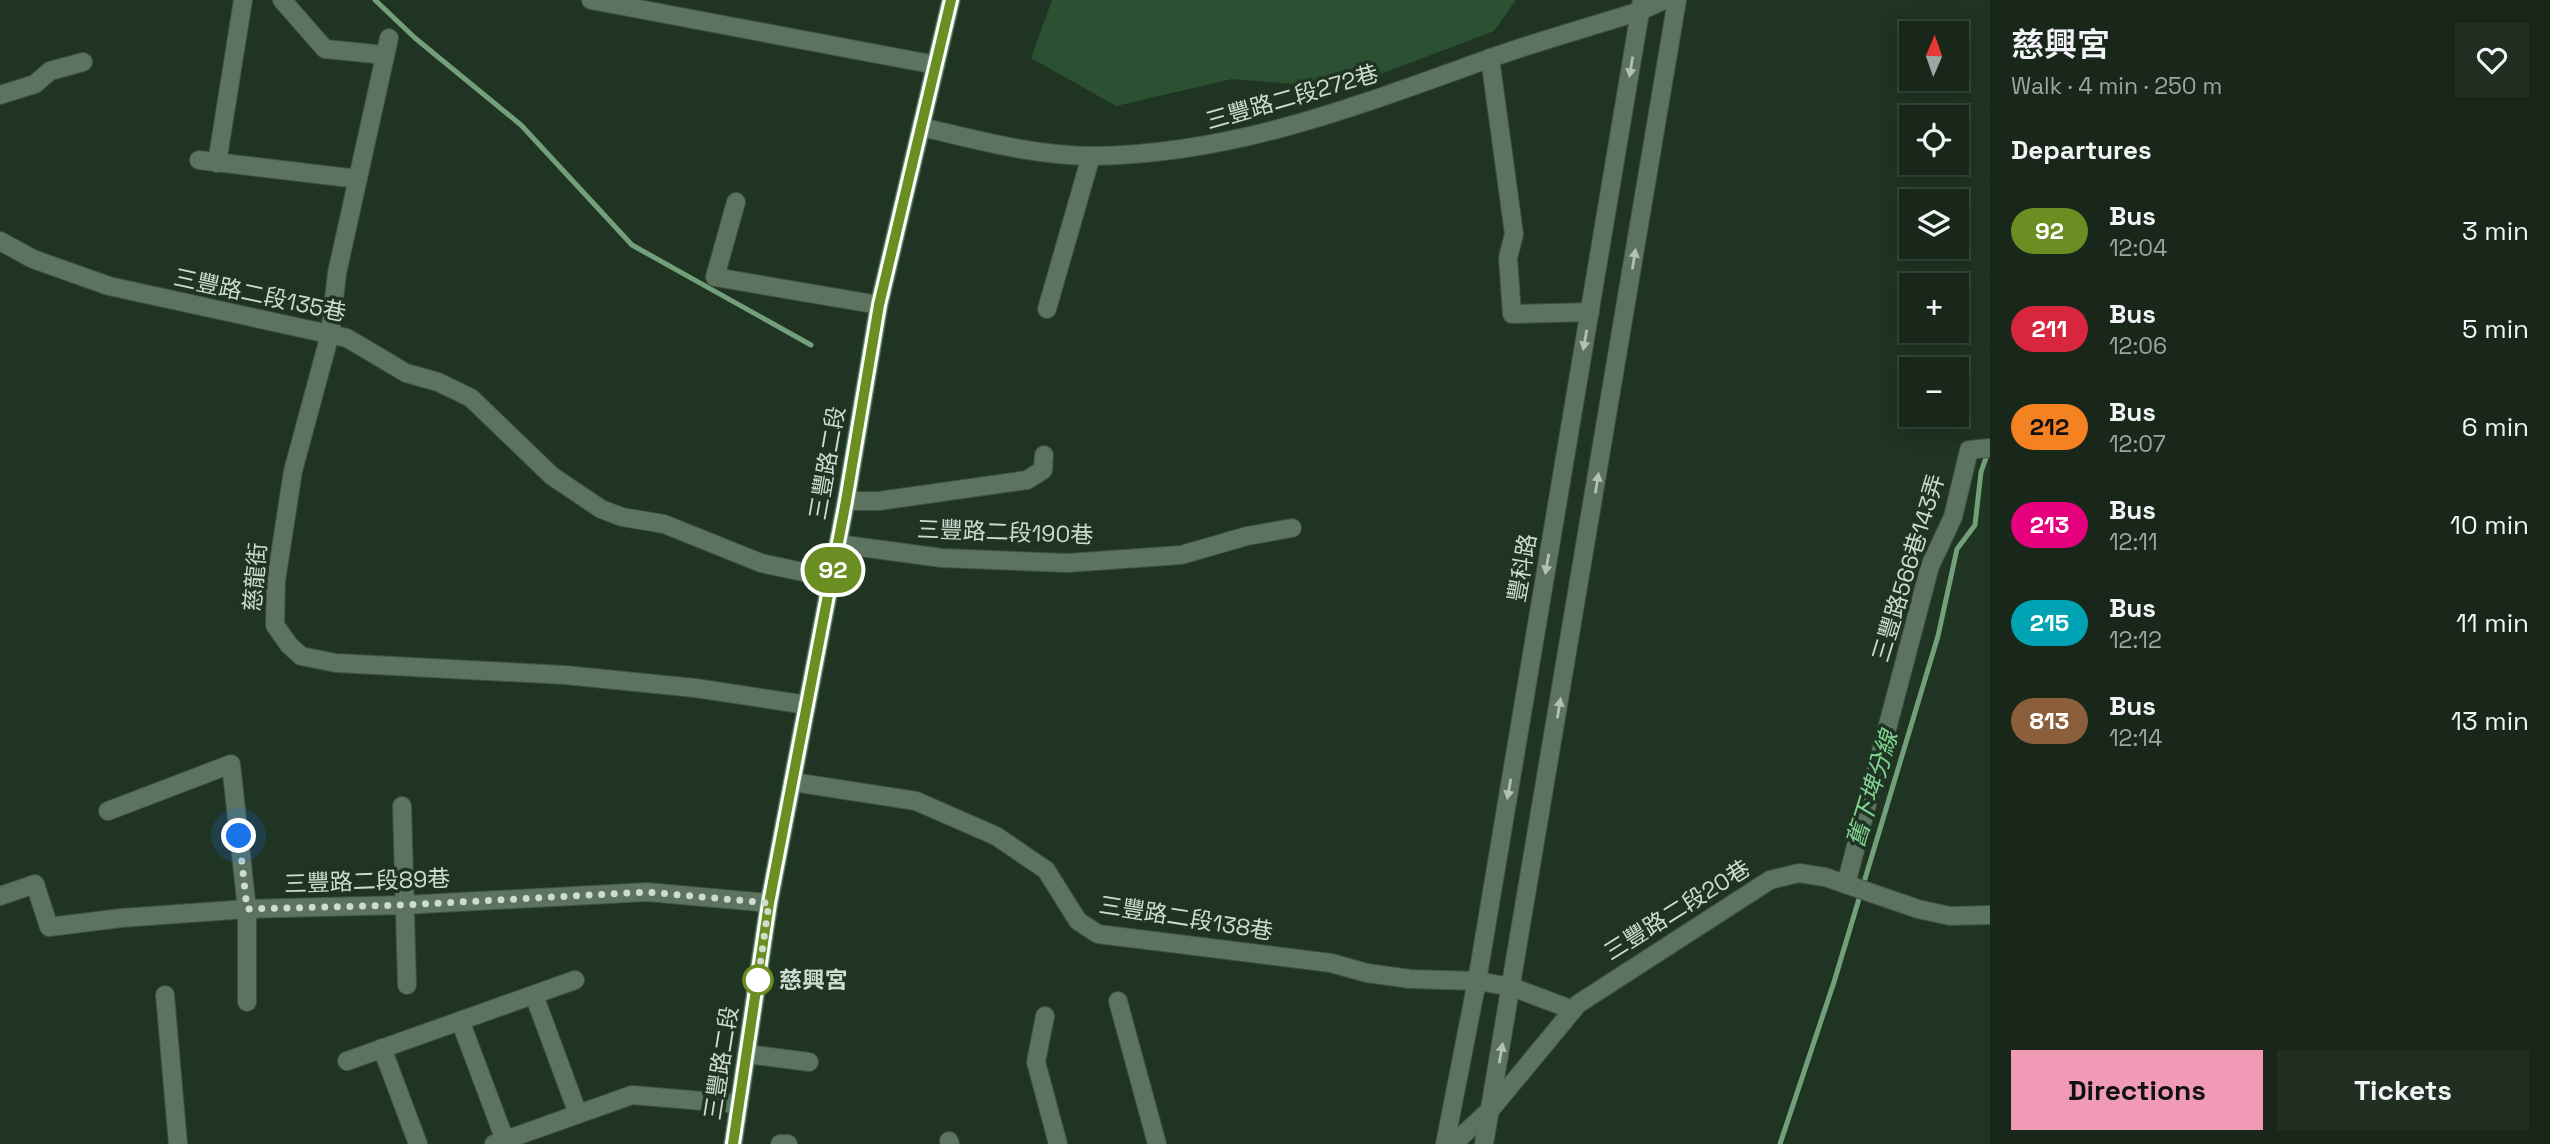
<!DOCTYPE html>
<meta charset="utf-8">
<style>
:root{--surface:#18271a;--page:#212f23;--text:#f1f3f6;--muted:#9fa5a2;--line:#364439;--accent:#f09ab6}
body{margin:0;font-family:"Space Grotesk","Noto Sans TC",sans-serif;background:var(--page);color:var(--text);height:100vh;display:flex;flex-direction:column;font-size:26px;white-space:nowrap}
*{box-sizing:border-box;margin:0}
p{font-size:23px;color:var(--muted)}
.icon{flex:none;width:38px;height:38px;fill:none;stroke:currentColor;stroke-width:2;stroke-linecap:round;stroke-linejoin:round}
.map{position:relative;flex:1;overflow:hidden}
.side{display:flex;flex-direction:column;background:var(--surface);width:560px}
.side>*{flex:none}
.badge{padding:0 14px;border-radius:23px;font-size:24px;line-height:46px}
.needle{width:46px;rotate:2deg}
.fabs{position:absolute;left:1899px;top:21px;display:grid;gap:14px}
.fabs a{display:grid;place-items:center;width:70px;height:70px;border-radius:0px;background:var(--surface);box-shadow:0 4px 18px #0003,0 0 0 2px var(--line);font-size:35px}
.you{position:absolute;width:35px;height:35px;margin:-18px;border:5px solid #fff;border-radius:50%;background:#1a73e8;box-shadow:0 0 0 10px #1a73e833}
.map>.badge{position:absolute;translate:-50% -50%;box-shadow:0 0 0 4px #fff}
h2{padding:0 21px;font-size:26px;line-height:63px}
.round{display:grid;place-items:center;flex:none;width:74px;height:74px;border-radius:0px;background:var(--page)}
.head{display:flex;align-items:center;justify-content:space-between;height:119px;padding:0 21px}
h1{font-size:33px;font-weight:600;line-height:52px}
.button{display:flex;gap:14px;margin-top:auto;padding:14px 21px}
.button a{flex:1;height:80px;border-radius:0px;background:var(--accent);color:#111;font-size:28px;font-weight:600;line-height:80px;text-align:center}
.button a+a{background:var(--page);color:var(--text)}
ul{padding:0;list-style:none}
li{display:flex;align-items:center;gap:21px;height:98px;padding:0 21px}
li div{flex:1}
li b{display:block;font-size:26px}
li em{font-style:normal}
li .badge{min-width:77px;font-weight:700;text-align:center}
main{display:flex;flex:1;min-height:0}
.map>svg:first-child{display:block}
.green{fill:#2b5132}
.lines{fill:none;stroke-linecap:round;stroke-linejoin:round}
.stream{stroke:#73a07b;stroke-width:5}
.minor-casing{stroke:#3f5143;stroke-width:20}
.major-casing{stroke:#3f5143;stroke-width:20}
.minor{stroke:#5c7360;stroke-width:18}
.major{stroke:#5b9c69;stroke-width:18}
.oneway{fill:#b2c1b4}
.line-casing{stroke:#fff;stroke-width:16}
.line{stroke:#6b8e23;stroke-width:10}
.walk{stroke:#cedbd0;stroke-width:7;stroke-dasharray:0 12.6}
.stop-dot{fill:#fff;stroke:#6b8e23;stroke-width:3.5}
.labels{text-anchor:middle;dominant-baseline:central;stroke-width:7;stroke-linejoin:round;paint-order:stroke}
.street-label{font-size:23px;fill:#cedbd0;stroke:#203423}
.stop-label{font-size:23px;font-weight:bold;fill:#cedbd0;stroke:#203423;text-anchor:start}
.water-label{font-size:24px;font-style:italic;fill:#82d592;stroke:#203423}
</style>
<main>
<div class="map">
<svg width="1990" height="1144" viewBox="0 0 1990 1144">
<rect width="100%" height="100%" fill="#203423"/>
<path class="green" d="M1052 0H1516L1494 31 1344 88 1232 79 1116 106 1031 58Z"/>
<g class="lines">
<g class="stream">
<path d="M375 0 415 38 521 125 632 245 811 345"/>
<path d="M1780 1144 1834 982 1938 636 1957 549 1975 525 1981 472 1988 452"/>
</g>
<defs>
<g id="minor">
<path d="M282 0 325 49 385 55"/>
<path d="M591 0 936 65"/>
<path d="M389 38 337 273 330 334 293 471 276 581 275 625 289 645 301 656 336 663 565 675 695 688 807 705"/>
<path d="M1490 58 1514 234 1508 258 1512 314 1590 312"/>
<path d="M0 95 35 84 50 71 83 62"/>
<path d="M921 127C978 140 1035 156 1093 156 1235 154 1357 106 1488 59 1538 41 1590 27 1640 11L1664 0"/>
<path d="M199 160 358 179"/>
<path d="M217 163 243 0"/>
<path d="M736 202 715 277 879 305"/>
<path d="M0 241 33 259 109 286 347 338 406 373 438 382 471 398 552 476 601 509 622 517 664 524 761 563 831 578"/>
<path d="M1047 309 1091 156"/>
<path d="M846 501H879L1027 480 1043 470 1044 455"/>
<path d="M838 544 942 558 1067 563 1181 555 1247 536 1292 528"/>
<path d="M793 782 916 801 996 836 1046 870 1078 921 1098 934 1331 963 1367 973 1410 979 1477 981 1512 987 1573 1010"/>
<path d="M402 806 407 985"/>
<path d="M108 811 231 764 247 909V1002"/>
<path d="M1846 884 1930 566 1953 517 1969 450 1990 448"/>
<path d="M0 896 35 884 49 927 121 918 247 909 404 905 647 892 769 903"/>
<path d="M165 995 178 1144"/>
<path d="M534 995 578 1114"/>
<path d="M1118 1001 1157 1144"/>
<path d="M1045 1016 1036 1062 1058 1144"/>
<path d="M461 1023 505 1140"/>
<path d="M382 1048 418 1144"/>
<path d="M747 1054 809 1062"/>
<path d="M347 1061 575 980"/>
<path d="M949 1141 950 1144"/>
<path d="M494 1144 632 1095 739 1104"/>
<path d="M780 1144H788"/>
<path d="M1445 1144 1477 981 1642 0"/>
<path d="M1453 1144 1492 1108 1578 1004 1770 880 1799 873 1825 877 1918 909 1950 916 1990 915"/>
<path d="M1484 1144 1677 0"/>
</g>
<path id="major" d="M733 1144 769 903 846 501 879 305 951 0"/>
</defs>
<use href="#minor" class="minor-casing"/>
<use href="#major" class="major-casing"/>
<use href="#minor" class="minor"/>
<use href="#major" class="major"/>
</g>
<defs><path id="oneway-solid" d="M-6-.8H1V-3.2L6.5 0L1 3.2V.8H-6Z" transform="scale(1.75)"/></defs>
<g class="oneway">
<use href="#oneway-solid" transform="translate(1631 67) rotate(99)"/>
<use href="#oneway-solid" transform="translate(1634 259) rotate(-81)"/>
<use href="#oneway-solid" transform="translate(1585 340) rotate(100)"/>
<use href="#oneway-solid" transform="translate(1597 483) rotate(-81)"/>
<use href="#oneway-solid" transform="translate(1547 564) rotate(100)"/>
<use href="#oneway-solid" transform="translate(1559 708) rotate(-81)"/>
<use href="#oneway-solid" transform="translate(1509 789) rotate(100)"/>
<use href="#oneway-solid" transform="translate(1501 1053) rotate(-80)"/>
</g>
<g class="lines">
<defs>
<path id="line" d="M733 1144 769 903 846 501 879 305 951 0"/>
</defs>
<use href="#line" class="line-casing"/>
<use href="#line" class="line"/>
<path class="walk" d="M239 836 247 909 404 905 647 892 769 903 758 980"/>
</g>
<circle class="stop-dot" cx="758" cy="980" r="14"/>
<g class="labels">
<g class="street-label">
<text transform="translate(1292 97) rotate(-16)">三豐路二段272巷</text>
<text transform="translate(260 295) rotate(12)">三豐路二段135巷</text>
<text transform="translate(827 463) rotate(-80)">三豐路二段</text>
<text transform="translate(1005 532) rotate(2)">三豐路二段190巷</text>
<text transform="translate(1522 568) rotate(-80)">豐科路</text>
<text transform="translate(1908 568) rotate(-73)">三豐路566巷143弄</text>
<text transform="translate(255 577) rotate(-85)">慈龍街</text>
<text transform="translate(367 881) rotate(-2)">三豐路二段89巷</text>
<text transform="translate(1677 910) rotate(-32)">三豐路二段20巷</text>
<text transform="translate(1186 918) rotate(9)">三豐路二段138巷</text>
<text transform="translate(721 1063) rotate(-81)">三豐路二段</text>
</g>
<g class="stop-label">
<text x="779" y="980">慈興宮</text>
</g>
<g class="water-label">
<text transform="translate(1872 789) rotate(-73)">舊下埤分線</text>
</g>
</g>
</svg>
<div class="fabs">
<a><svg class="needle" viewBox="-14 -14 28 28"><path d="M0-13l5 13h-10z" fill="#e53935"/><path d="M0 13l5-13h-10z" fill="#9fa5a2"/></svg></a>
<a><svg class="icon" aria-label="locate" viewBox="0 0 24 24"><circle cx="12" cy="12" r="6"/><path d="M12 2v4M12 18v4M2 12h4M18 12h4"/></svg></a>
<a><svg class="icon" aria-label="layers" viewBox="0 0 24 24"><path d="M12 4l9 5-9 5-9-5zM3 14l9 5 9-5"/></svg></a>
<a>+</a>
<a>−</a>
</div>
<div class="you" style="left:239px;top:836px"></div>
<b class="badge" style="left:833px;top:570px;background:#6b8e23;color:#fff">92</b>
</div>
<section class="side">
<div class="head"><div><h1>慈興宮</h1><p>Walk · 4 min · 250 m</p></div><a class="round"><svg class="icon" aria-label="heart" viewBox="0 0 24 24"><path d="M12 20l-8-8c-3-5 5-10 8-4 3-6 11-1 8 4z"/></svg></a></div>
<h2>Departures</h2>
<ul>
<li><span class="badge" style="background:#6b8e23;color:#fff">92</span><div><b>Bus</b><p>12:04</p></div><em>3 min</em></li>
<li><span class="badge" style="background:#d7263d;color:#fff">211</span><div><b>Bus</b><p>12:06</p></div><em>5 min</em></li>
<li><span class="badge" style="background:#f58220;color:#111">212</span><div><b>Bus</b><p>12:07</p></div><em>6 min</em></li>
<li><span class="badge" style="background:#e6007e;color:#fff">213</span><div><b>Bus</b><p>12:11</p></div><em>10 min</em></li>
<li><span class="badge" style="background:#00a3b4;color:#fff">215</span><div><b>Bus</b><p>12:12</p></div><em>11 min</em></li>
<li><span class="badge" style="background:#8b5e3c;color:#fff">813</span><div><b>Bus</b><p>12:14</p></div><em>13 min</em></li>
</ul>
<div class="button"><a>Directions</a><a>Tickets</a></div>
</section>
</main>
